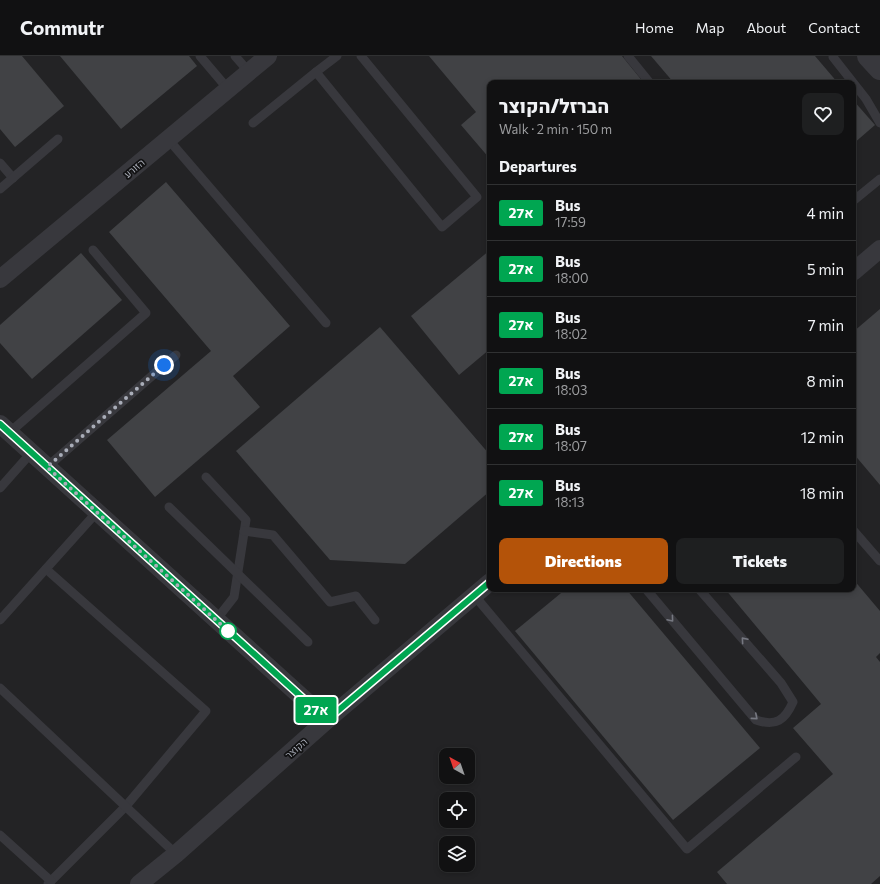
<!DOCTYPE html>
<meta charset="utf-8">
<style>
:root{--surface:#111112;--page:#1e1f20;--text:#f1f3f6;--muted:#9c9d9f;--line:#303132;--accent:#b45309}
body{margin:0;font-family:Commissioner,Heebo,sans-serif;background:var(--page);color:var(--text);height:100vh;display:flex;flex-direction:column;font-size:15px;white-space:nowrap}
*{box-sizing:border-box;margin:0}
p{font-size:13px;color:var(--muted)}
.icon{flex:none;width:22px;height:22px;fill:none;stroke:currentColor;stroke-width:2;stroke-linecap:round;stroke-linejoin:round}
.map{position:relative;flex:1;overflow:hidden}
.drawer{position:absolute;left:487px;top:24px;width:369px;height:512px;display:flex;flex-direction:column;background:var(--surface);border-radius:8px;box-shadow:0 2px 6px #0003,0 0 0 1px var(--line)}
.drawer>*{flex:none}
.badge{padding:0 8px;border-radius:3px;font-size:14px;line-height:26px}
.needle{width:26px;rotate:320deg}
.tools{position:absolute;left:439px;top:692px;display:grid;gap:8px}
.tools a{display:grid;place-items:center;width:36px;height:36px;border-radius:8px;background:var(--surface);box-shadow:0 2px 6px #0003,0 0 0 1px var(--line);font-size:20px}
.you{position:absolute;width:20px;height:20px;margin:-10px;border:3px solid #fff;border-radius:50%;background:#1a73e8;box-shadow:0 0 0 6px #1a73e833}
.map>.badge{position:absolute;translate:-50% -50%;box-shadow:0 0 0 2px #fff}
h2{padding:0 12px;font-size:15px;line-height:36px}
.round{display:grid;place-items:center;flex:none;width:42px;height:42px;border-radius:8px;background:var(--page)}
.headline{display:flex;align-items:center;justify-content:space-between;height:68px;padding:0 12px}
h1{font-size:19px;font-weight:800;line-height:30px}
.cta{display:flex;gap:8px;margin-top:auto;padding:8px 12px}
.cta a{flex:1;height:46px;border-radius:8px;background:var(--accent);color:#fff;font-size:16px;font-weight:800;line-height:46px;text-align:center}
.cta a+a{background:var(--page);color:var(--text)}
ul{padding:0;list-style:none}
li{display:flex;align-items:center;gap:12px;height:56px;padding:0 12px;border-top:1px solid var(--line)}
li div{flex:1}
li b{display:block;font-size:15px}
li em{font-style:normal}
li .badge{min-width:44px;font-weight:700;text-align:center}
header{display:flex;align-items:center;gap:24px;box-sizing:border-box;height:56px;padding:0 20px;background:var(--surface);border-bottom:1px solid var(--line)}
header strong{font-size:19px}
nav{display:flex;gap:22px;margin-inline-start:auto;font-size:14px}
.map>svg:first-child{display:block}
.built{fill:#232325;fill-rule:evenodd}
.building{fill:#414245}
.lines{fill:none;stroke-linecap:round;stroke-linejoin:round}
.service{stroke:#38383d;stroke-width:9}
.minor{stroke:#38383d;stroke-width:18}
.tertiary{stroke:#38383d;stroke-width:22}
.oneway{stroke:#767881}
.line-casing{stroke:#fff;stroke-width:9}
.line{stroke:#00a651;stroke-width:6}
.walk{stroke:#a9adb8;stroke-width:4;stroke-dasharray:0 7.2}
.stop-dot{fill:#fff;stroke:#00a651;stroke-width:2}
.labels{text-anchor:middle;dominant-baseline:central;stroke-width:3.5;stroke-linejoin:round;paint-order:stroke}
.street-label{font-size:10px;fill:#a9adb8;stroke:#121213}
</style>
<header>
<strong>Commutr</strong>
<nav><a>Home</a><a>Map</a><a>About</a><a>Contact</a></nav>
</header>
<div class="map">
<svg width="880" height="828" viewBox="0 0 880 828">
<rect width="100%" height="100%" fill="#171718"/>
<path class="built" d="M0 0H880V828H0ZM490 27H853V533H490ZM446 699H468V721H446ZM446 743H468V765H446ZM446 787H468V809H446Z"/>
<g class="building">
<path d="M0 0H22L64 50 15 91 0 73Z"/>
<path d="M60 0H189L197 10 121 73Z"/>
<path d="M429 0H622L644 27H490V103L461 69 476 56Z"/>
<path d="M651 0H815L838 27H674Z"/>
<path d="M853 44 875 69 853 88Z"/>
<path d="M166 126 290 270 233 320 260 351 155 441 107 384 211 295 109 176Z"/>
<path d="M490 194V293L459 319 411 260Z"/>
<path d="M81 197 122 244 32 323 0 287V269Z"/>
<path d="M880 253V429L853 397V276Z"/>
<path d="M380 271 490 399V435L405 508 330 504 236 395Z"/>
<path d="M853 523 880 555V597L876 601 880 606V820L871 828H727L717 816 833 718 793 672 821 648 725 533H853Z"/>
<path d="M566 533H626L760 692 673 764 515 575Z"/>
</g>
<g class="lines">
<g class="service">
<path d="M200 0 228 33"/>
<path d="M235 0 249 16"/>
<path d="M628 0 650 27"/>
<path d="M833 1 866 43 880 67"/>
<path d="M316 16 337 0"/>
<path d="M253 67 316 16 442 171 477 141 361 0"/>
<path d="M168 83 326 267"/>
<path d="M0 107 13 122"/>
<path d="M0 133 58 83"/>
<path d="M853 145 880 123"/>
<path d="M9 377 146 257 93 194"/>
<path d="M47 411 176 299"/>
<path d="M206 421 246 464 234 541 216 564"/>
<path d="M0 432 31 397"/>
<path d="M169 451 308 586"/>
<path d="M853 474 880 505"/>
<path d="M244 475 273 479 330 546 356 540 375 564"/>
<path d="M46 513 206 655 126 750 48 828"/>
<path d="M646 533 756 664C776 671 785 664 793 646L781 627 699 533"/>
<path d="M474 539 687 793 796 701"/>
<path d="M0 564 97 456"/>
<path d="M0 632 176 798"/>
<path d="M0 779 51 825"/>
</g>
<g class="minor">
<path d="M853 216 880 193"/>
<path d="M0 223 268 0"/>
<path d="M0 368 327 664"/>
<path d="M139 828 176 798 327 664 490 526"/>
</g>
<path class="tertiary" d="M868 0 880 13"/>
</g>
<defs><path id="oneway-chevron" d="M-2-3.5L2.5 0L-2 3.5" fill="none" stroke-width="1.6" stroke-linecap="round" stroke-linejoin="round"/></defs>
<g class="oneway">
<use href="#oneway-chevron" transform="translate(671 563) rotate(50)"/>
<use href="#oneway-chevron" transform="translate(744 584) rotate(-131)"/>
<use href="#oneway-chevron" transform="translate(755 661) rotate(40)"/>
</g>
<g class="lines">
<defs>
<path id="line" d="M0 368 327 664 490 526"/>
</defs>
<use href="#line" class="line-casing"/>
<use href="#line" class="line"/>
<path class="walk" d="M164 309 47 411 228 575"/>
</g>
<circle class="stop-dot" cx="228" cy="575" r="8"/>
<g class="labels">
<g class="street-label">
<text transform="translate(134 112) rotate(-40)">הזורע</text>
<text transform="translate(296 692) rotate(-41)">הקוצר</text>
</g>
</g>
</svg>
<div class="tools">
<a><svg class="needle" viewBox="-14 -14 28 28"><path d="M0-13l5 13h-10z" fill="#e53935"/><path d="M0 13l5-13h-10z" fill="#9c9d9f"/></svg></a>
<a><svg class="icon" aria-label="locate" viewBox="0 0 24 24"><circle cx="12" cy="12" r="6"/><path d="M12 2v4M12 18v4M2 12h4M18 12h4"/></svg></a>
<a><svg class="icon" aria-label="layers" viewBox="0 0 24 24"><path d="M12 4l9 5-9 5-9-5zM3 14l9 5 9-5"/></svg></a>
</div>
<div class="you" style="left:164px;top:309px"></div>
<b class="badge" style="left:316px;top:654px;background:#00a651;color:#fff">27א</b>
<section class="drawer">
<div class="headline"><div><h1>הברזל/הקוצר</h1><p>Walk · 2 min · 150 m</p></div><a class="round"><svg class="icon" aria-label="heart" viewBox="0 0 24 24"><path d="M12 20l-8-8c-3-5 5-10 8-4 3-6 11-1 8 4z"/></svg></a></div>
<h2>Departures</h2>
<ul>
<li><span class="badge" style="background:#00a651;color:#fff">27א</span><div><b>Bus</b><p>17:59</p></div><em>4 min</em></li>
<li><span class="badge" style="background:#00a651;color:#fff">27א</span><div><b>Bus</b><p>18:00</p></div><em>5 min</em></li>
<li><span class="badge" style="background:#00a651;color:#fff">27א</span><div><b>Bus</b><p>18:02</p></div><em>7 min</em></li>
<li><span class="badge" style="background:#00a651;color:#fff">27א</span><div><b>Bus</b><p>18:03</p></div><em>8 min</em></li>
<li><span class="badge" style="background:#00a651;color:#fff">27א</span><div><b>Bus</b><p>18:07</p></div><em>12 min</em></li>
<li><span class="badge" style="background:#00a651;color:#fff">27א</span><div><b>Bus</b><p>18:13</p></div><em>18 min</em></li>
</ul>
<div class="cta"><a>Directions</a><a>Tickets</a></div>
</section>
</div>
